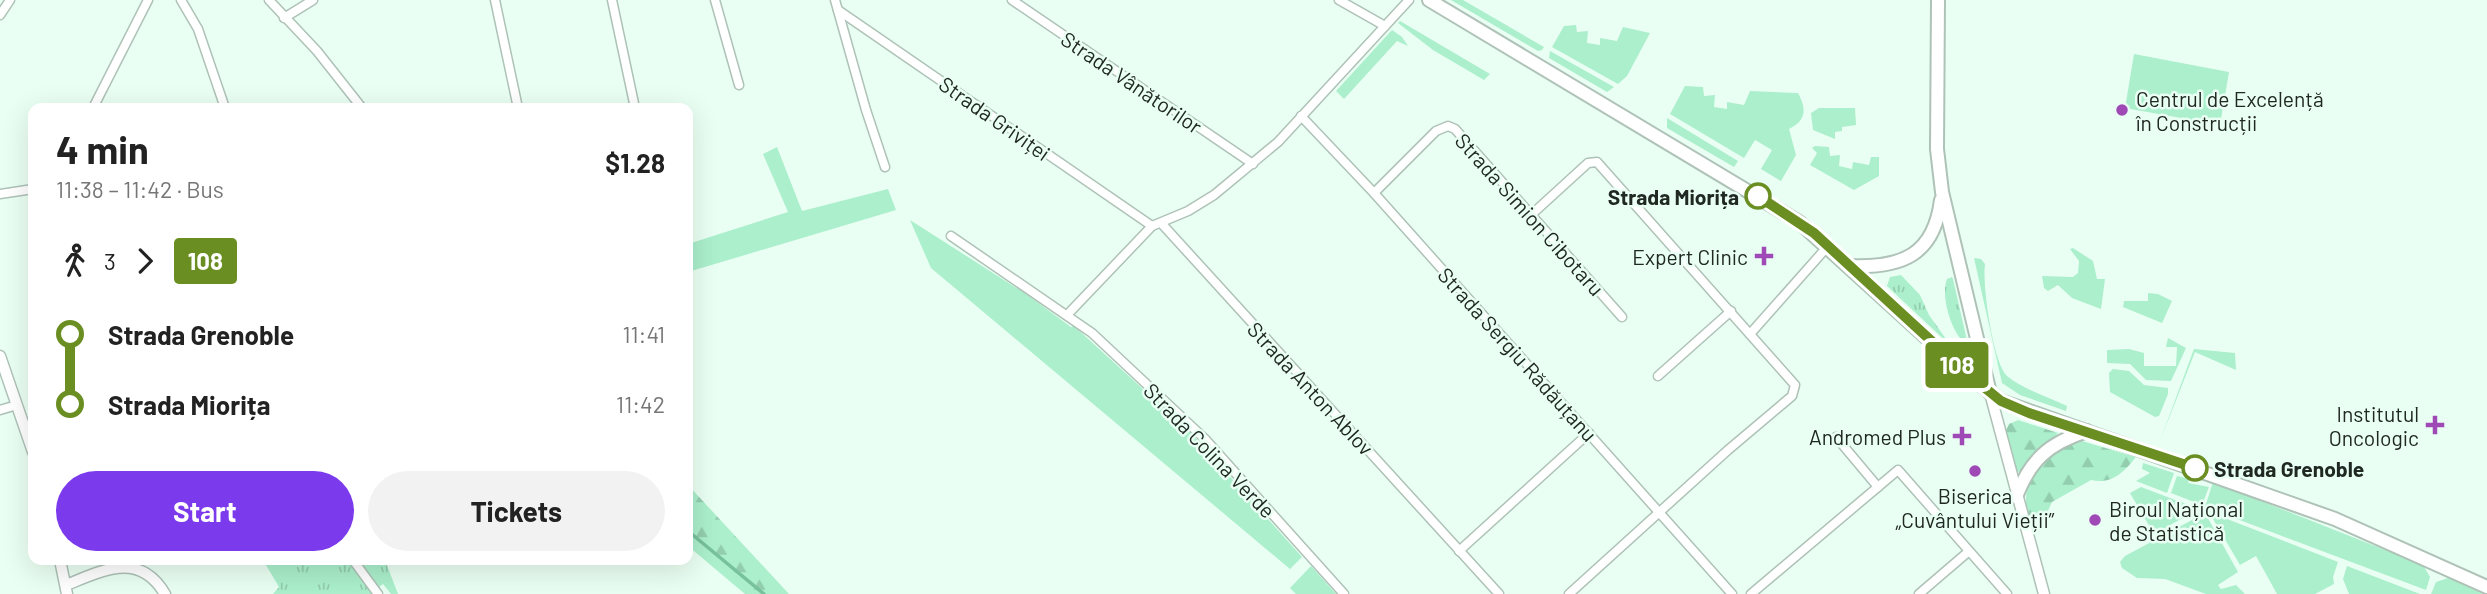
<!DOCTYPE html>
<meta charset="utf-8">
<style>
:root{--surface:#fff;--page:#f2f2f2;--text:#222;--muted:#767676;--accent:#7c3aed}
body{margin:0;font-family:Barlow,sans-serif;background:var(--page);color:var(--text);height:100vh;display:flex;flex-direction:column;font-size:26px;white-space:nowrap}
*{box-sizing:border-box;margin:0}
p{font-size:23px;color:var(--muted)}
.icon{flex:none;width:38px;height:38px;fill:none;stroke:currentColor;stroke-width:2;stroke-linecap:round;stroke-linejoin:round}
.map{position:relative;flex:1;overflow:hidden}
.details{position:absolute;left:28px;top:103px;width:665px;height:462px;display:flex;flex-direction:column;background:var(--surface);border-radius:14px;box-shadow:0 7px 28px #0002}
.details>*{flex:none}
.badge{padding:0 14px;border-radius:5px;font-size:24px;line-height:46px}
.map>.badge{position:absolute;translate:-50% -50%;box-shadow:0 0 0 4px #fff}
.legs{display:flex;align-items:center;gap:10px;height:77px;padding:0 28px;font-size:23px}
.legs p{margin-inline-start:auto}
.headline{display:flex;align-items:center;justify-content:space-between;height:119px;padding:0 28px}
h1{font-size:38px;font-weight:700;line-height:52px}
.action{display:flex;gap:14px;margin-top:auto;padding:14px 28px}
.action a{flex:1;height:80px;border-radius:42px;background:var(--accent);color:#fff;font-size:28px;font-weight:700;line-height:80px;text-align:center}
.action a+a{background:var(--page);color:var(--text)}
ul{padding:0 28px;list-style:none}
li{display:flex;align-items:center;gap:24px;height:70px;font-size:26px}
li i{display:grid;place-items:center;width:10px;height:100%;margin:0 9px;background:currentColor}
li i::after{content:'';width:18px;height:18px;margin:-9px;border:5px solid;border-radius:50%;background:var(--surface)}
li p{margin-inline-start:auto}
li:first-child i{background:linear-gradient(#0000 50%,currentColor 0)}
li:last-child i{background:linear-gradient(currentColor 50%,#0000 0)}
.map>svg:first-child{display:block}
.grass{fill:url(#grass-tufts)}
.forest{fill:url(#forest-firs)}
.garden{fill:#abefcc}
.lines{fill:none;stroke-linecap:round;stroke-linejoin:round}
.stream{stroke:#77c19d;stroke-width:3.5}
.minor-casing{stroke:#aec2b7;stroke-width:11}
.tertiary-casing{stroke:#aec2b7;stroke-width:13}
.primary-casing{stroke:#aec2b7;stroke-width:16}
.minor{stroke:#fff;stroke-width:8}
.tertiary{stroke:#fff;stroke-width:10}
.primary{stroke:#fff;stroke-width:12}
.line-1-casing{stroke:#fff;stroke-width:16}
.line-1{stroke:#6b8e23;stroke-width:10}
.poi-dot{fill:#9f49b6;stroke:#eafff3;stroke-width:2.5}
.stop-1-dot{fill:#fff;stroke:#6b8e23;stroke-width:3.5}
.labels{text-anchor:middle;dominant-baseline:central;stroke-width:5;stroke-linejoin:round;paint-order:stroke}
.street-label{font-size:21px;fill:#202824;stroke:#eafff3}
.poi-label{font-size:21px;fill:#202824;stroke:#eafff3;text-anchor:end}
.stop-label{font-size:21px;font-weight:bold;fill:#202824;stroke:#eafff3;text-anchor:end}
</style>
<div class="map">
<svg width="2487" height="594" viewBox="0 0 2487 594">
<defs>
<pattern id="grass-tufts" width="24" height="20" patternUnits="userSpaceOnUse" patternTransform="scale(1.75)"><rect width="24" height="20" fill="#abefcc"/><path d="M3 7l-1-3M5 7V3M7 7l1-3M15 17l-1-3M17 17v-4M19 17l1-3" fill="none" stroke="#93cdaf"/></pattern>
<pattern id="forest-firs" width="22" height="20" patternUnits="userSpaceOnUse" patternTransform="scale(1.75)"><rect width="22" height="20" fill="#abefcc"/><path d="M5 1l3.5 6h-7zM16 11l3.5 6h-7z" fill="#93cdaf"/></pattern>
</defs>
<rect width="100%" height="100%" fill="#eafff3"/>
<g class="grass">
<path d="M1901 275 1920 295 1929 315 1951 346 1887 286 1890 277Z"/>
<path d="M1952 277 1953 279 1968 345C1952 337 1940 296 1947 279Z"/>
<path d="M263 560H348L373 594H273L279 587Z"/>
<path d="M357 560H385L398 594H391L383 584 379 587Z"/>
</g>
<g class="forest">
<path d="M2018 420 2058 433 2021 472 2015 471 2005 432 2009 424Z"/>
<path d="M2082 441 2136 457C2124 472 2112 485 2091 480L2052 502 2047 513 2035 519 2028 517C2018 482 2045 443 2082 441Z"/>
<path d="M688 485 789 594H745L688 546Z"/>
</g>
<g class="garden">
<path d="M1451 0H1463L1544 47 1542 50 1538 51Z"/>
<path d="M1400 21 1490 74 1484 80 1433 50 1398 23Z"/>
<path d="M1576 25 1577 32 1588 31 1587 43 1600 45V38L1617 41 1623 27 1650 33 1627 76 1618 84 1552 47 1564 26Z"/>
<path d="M1392 30 1402 37 1408 46 1397 41 1344 99 1336 91Z"/>
<path d="M1550 51 1614 87 1607 92 1549 58Z"/>
<path d="M2134 54 2229 72 2220 125 2125 108Z"/>
<path d="M1685 86 1703 87 1704 96 1715 95 1714 107 1727 109V102L1744 105 1750 91 1798 93C1807 109 1806 121 1789 129L1796 155 1781 181 1761 169 1772 150 1755 140 1744 158 1670 114Z"/>
<path d="M1819 108H1855L1856 125 1842 127V131L1835 132V139L1813 130 1811 113Z"/>
<path d="M1667 118 1738 161 1734 167 1667 128Z"/>
<path d="M1815 146 1829 147 1830 156 1840 155 1839 166 1852 169 1853 162 1869 165 1871 157H1879V176L1854 190 1810 165 1817 153 1812 148Z"/>
<path d="M777 147 802 211 888 189 896 210 688 272V244L788 212 763 154Z"/>
<path d="M910 220 1026 294 1071 327 1074 326 1190 432 1302 557 1290 569 931 268Z"/>
<path d="M2073 248 2093 261 2097 279H2105L2101 309 2072 298 2058 285 2048 291 2044 288 2042 276 2073 277 2078 273 2079 261 2070 249Z"/>
<path d="M1974 258 1981 259 1985 264C1982 285 1993 363 2007 376 2023 389 2048 397 2067 406L2066 411 2020 395 2002 383Z"/>
<path d="M2148 293 2158 294 2172 301 2162 323 2123 307 2124 301H2148Z"/>
<path d="M2168 338 2186 348 2171 381 2146 380 2130 364 2107 363V350L2129 349 2144 353V366H2176L2177 347H2166Z"/>
<path d="M2194 349 2235 353 2236 370 2195 352 2160 441Z"/>
<path d="M2113 369 2129 371 2144 385 2168 388V394L2159 416 2155 417 2110 392 2109 373Z"/>
<path d="M2143 463 2174 473 2167 493 2136 481 2150 473 2142 469Z"/>
<path d="M2177 476 2189 479 2188 483 2209 487 2202 505 2171 493Z"/>
<path d="M2213 482 2423 565 2430 577 2426 590 2205 507Z"/>
<path d="M2141 487 2199 509 2154 534 2130 493Z"/>
<path d="M2209 512 2338 562 2333 577 2334 584 2315 594H2277L2256 556 2240 565Z"/>
<path d="M2205 513 2238 572 2218 585 2221 589 2236 585 2245 594H2206L2165 579 2137 578 2122 568 2120 562 2125 556Z"/>
<path d="M1311 566 1336 594H1296L1290 588Z"/>
<path d="M2347 566 2420 594H2349L2343 579Z"/>
<path d="M2448 578 2451 579 2483 594H2431L2436 582Z"/>
</g>
<g class="lines">
<path class="stream" d="M688 531 764 594"/>
<defs>
<g id="minor">
<path d="M181 0 198 29 225 108"/>
<path d="M269 0 317 51 362 108"/>
<path d="M495 0 518 108"/>
<path d="M612 0 635 108"/>
<path d="M715 0 739 85"/>
<path d="M835 0 866 110 885 167"/>
<path d="M1012 0 1253 164"/>
<path d="M1339 0 1385 26"/>
<path d="M838 10 1152 226"/>
<path d="M0 15 10 0"/>
<path d="M284 18 313 0"/>
<path d="M93 108 148 0"/>
<path d="M1301 116 1374 193 1732 594"/>
<path d="M1374 193 1436 131 1448 126 1455 129 1622 317"/>
<path d="M0 194 33 189"/>
<path d="M1531 215 1588 163 1597 162 1795 385 1792 396 1728 450 1569 594"/>
<path d="M1162 224 1499 594"/>
<path d="M951 236 1092 333 1205 439 1344 594"/>
<path d="M1068 314 1152 226 1188 211 1214 195 1278 142 1409 0"/>
<path d="M1750 334 1828 246"/>
<path d="M1658 376 1731 311"/>
<path d="M0 410 17 405"/>
<path d="M1836 437 1878 487"/>
<path d="M1459 551 1589 433"/>
<path d="M353 560 378 594"/>
<path d="M1751 594 1898 470 2007 594"/>
<path d="M1919 594 1968 552"/>
</g>
<g id="tertiary">
<path d="M0 356 33 452"/>
<path d="M1990 393 2044 594"/>
<path d="M60 560 67 594"/>
<path d="M66 585C104 570 139 551 165 594"/>
</g>
<g id="primary">
<path d="M1429 0 1799 222 1961 369 2001 401 2335 519 2487 587"/>
<path d="M1938 0 1937 149 1942 192 1990 393"/>
<path d="M1851 266C1902 268 1934 255 1941 200"/>
<path d="M2016 497C2030 460 2049 443 2087 431"/>
</g>
</defs>
<use href="#minor" class="minor-casing"/>
<use href="#tertiary" class="tertiary-casing"/>
<use href="#primary" class="primary-casing"/>
<use href="#minor" class="minor"/>
<use href="#tertiary" class="tertiary"/>
<use href="#primary" class="primary"/>
</g>
<g class="lines">
<defs>
<path id="line-1" d="M1758 196 1814 233 1963 370 2001 401 2029 413 2195 468"/>
</defs>
<use href="#line-1" class="line-1-casing"/>
<use href="#line-1" class="line-1"/>
</g>
<g class="poi-dot">
<circle cx="2122" cy="110" r="7"/>
<path d="M1760.5 245.5h7v7h7v7h-7v7h-7v-7h-7v-7h7z"/>
<path d="M2431.5 414.5h7v7h7v7h-7v7h-7v-7h-7v-7h7z"/>
<path d="M1958.5 425.5h7v7h7v7h-7v7h-7v-7h-7v-7h7z"/>
<circle cx="1975" cy="471" r="7"/>
<circle cx="2095" cy="520" r="7"/>
</g>
<g class="stop-1-dot">
<circle cx="1758" cy="196" r="12"/>
<circle cx="2195" cy="468" r="12"/>
</g>
<g class="labels">
<g class="street-label">
<text transform="translate(1132 82) rotate(34)">Strada Vânătorilor</text>
<text transform="translate(995 118) rotate(35)">Strada Griviței</text>
<text transform="translate(1530 214) rotate(48)">Strada Simion Cibotaru</text>
<text transform="translate(1518 354) rotate(48)">Strada Sergiu Rădăuțanu</text>
<text transform="translate(1311 388) rotate(47)">Strada Anton Ablov</text>
<text transform="translate(1210 450) rotate(46)">Strada Colina Verde</text>
</g>
<g class="poi-label">
<text x="2136" y="98" text-anchor="start">Centrul de Excelență<tspan x="2136" dy="24">în Construcții</tspan></text>
<text x="1748" y="256">Expert Clinic</text>
<text x="2419" y="413">Institutul<tspan x="2419" dy="24">Oncologic</tspan></text>
<text x="1946" y="436">Andromed Plus</text>
<text x="1975" y="495" text-anchor="middle">Biserica<tspan x="1975" dy="24">„Cuvântului Vieții”</tspan></text>
<text x="2109" y="508" text-anchor="start">Biroul Național<tspan x="2109" dy="24">de Statistică</tspan></text>
</g>
<g class="stop-label">
<text x="1739" y="196">Strada Miorița</text>
<text x="2214" y="468" text-anchor="start">Strada Grenoble</text>
</g>
</g>
</svg>
<b class="badge" style="left:1957px;top:365px;background:#6b8e23;color:#fff">108</b>
<section class="details">
<div class="headline"><div><h1>4 min</h1><p>11:38 – 11:42 · Bus</p></div><b>$1.28</b></div>
<div class="legs"><svg class="icon" aria-label="walk" viewBox="0 0 24 24"><circle cx="13" cy="4" r="2"/><path d="M13 8l-2 6 4 7M11 14l-3 7M7 12l3-4h3l4 4"/></svg>3<svg class="icon" aria-label="forward" viewBox="0 0 24 24"><path d="M9 5l7 7-7 7"/></svg><b class="badge" style="background:#6b8e23;color:#fff">108</b></div>
<ul>
<li><i style="color:#6b8e23"></i><b>Strada Grenoble</b><p>11:41</p></li>
<li><i style="color:#6b8e23"></i><b>Strada Miorița</b><p>11:42</p></li>
</ul>
<div class="action"><a>Start</a><a>Tickets</a></div>
</section>
</div>
